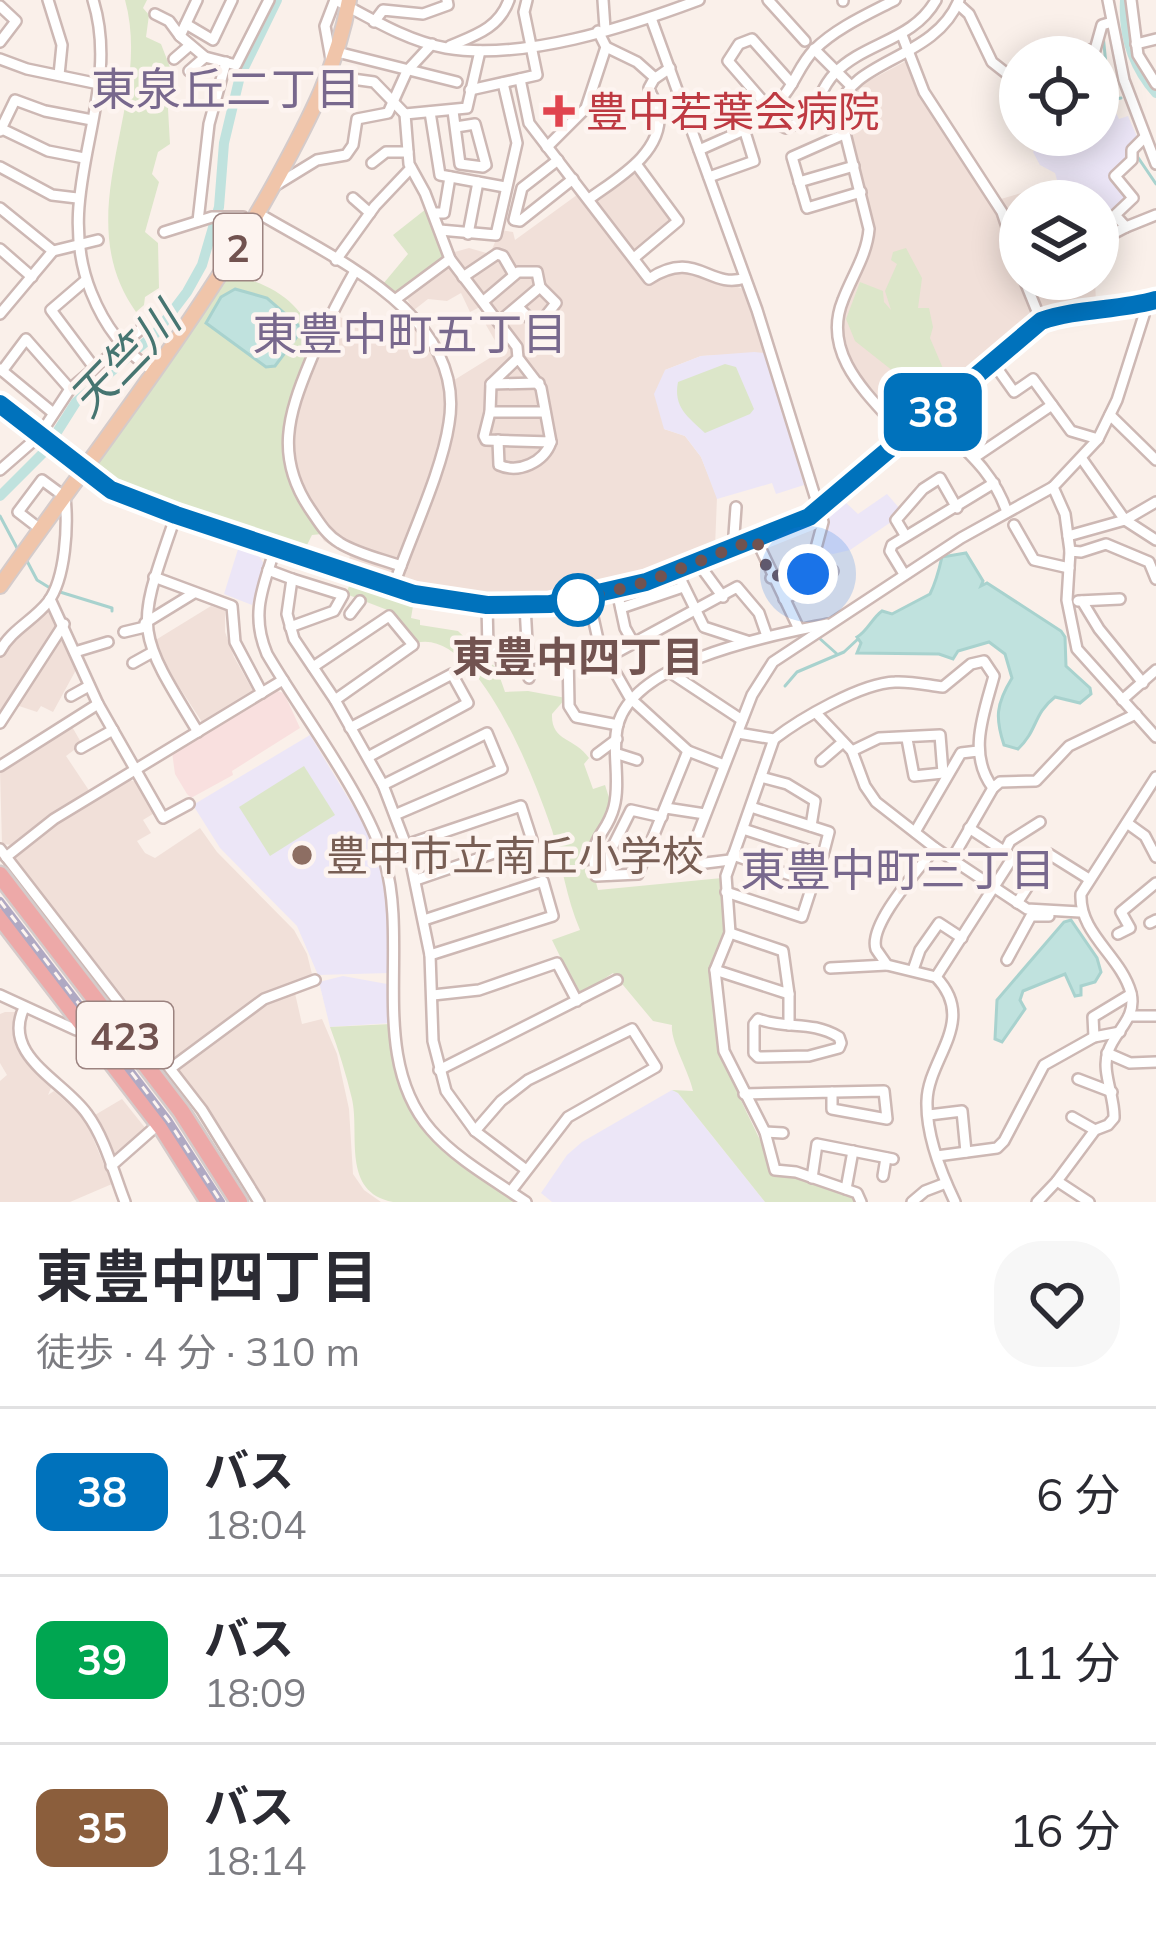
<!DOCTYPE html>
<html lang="ja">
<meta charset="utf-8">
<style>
:root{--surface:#fff;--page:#f7f7f7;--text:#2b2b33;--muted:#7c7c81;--line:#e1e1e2}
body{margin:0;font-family:Mulish,"Noto Sans JP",sans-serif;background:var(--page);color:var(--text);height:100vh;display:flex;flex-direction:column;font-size:45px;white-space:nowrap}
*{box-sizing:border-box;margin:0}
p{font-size:39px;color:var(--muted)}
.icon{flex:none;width:66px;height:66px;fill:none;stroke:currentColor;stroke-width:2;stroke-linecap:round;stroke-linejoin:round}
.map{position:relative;height:1202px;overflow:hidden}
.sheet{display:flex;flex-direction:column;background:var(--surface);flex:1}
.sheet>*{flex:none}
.badge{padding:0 24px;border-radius:18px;font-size:42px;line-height:78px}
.controls{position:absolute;left:999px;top:36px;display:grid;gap:24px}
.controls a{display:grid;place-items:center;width:120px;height:120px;border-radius:50%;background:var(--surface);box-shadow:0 6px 30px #0003;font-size:60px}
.you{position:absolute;width:60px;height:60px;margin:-30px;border:9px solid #fff;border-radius:50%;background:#1a73e8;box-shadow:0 0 0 18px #1a73e833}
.map>.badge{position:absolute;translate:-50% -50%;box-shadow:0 0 0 6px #fff}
.round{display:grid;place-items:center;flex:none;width:126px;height:126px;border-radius:48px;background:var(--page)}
.overview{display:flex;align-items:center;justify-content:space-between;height:204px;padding:0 36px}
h1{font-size:57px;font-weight:700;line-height:90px}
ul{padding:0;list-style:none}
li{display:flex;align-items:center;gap:36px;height:168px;padding:0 36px;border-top:3px solid var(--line)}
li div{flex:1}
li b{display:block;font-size:45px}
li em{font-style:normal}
li .badge{min-width:132px;font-weight:700;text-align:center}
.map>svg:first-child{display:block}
.residential{fill:#f1e0d9}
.commercial{fill:#f9e0df}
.education{fill:#ece6f7}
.green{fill:#dce6c9}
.water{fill:#c0e2de;stroke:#a8d2ce;stroke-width:3}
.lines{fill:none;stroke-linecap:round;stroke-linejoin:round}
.stream{stroke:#a8d2ce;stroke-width:3}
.river{stroke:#c0e2de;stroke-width:10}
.minor-casing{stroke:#cdb8b4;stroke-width:14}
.major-casing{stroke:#d5cbca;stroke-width:18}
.highway-casing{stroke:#d5cbca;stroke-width:21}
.minor{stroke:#fff;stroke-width:9}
.major{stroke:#f0c5aa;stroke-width:14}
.highway{stroke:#eda9a8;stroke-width:16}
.rail-casing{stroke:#b0a9c3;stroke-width:8}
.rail{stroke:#fdf4f0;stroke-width:3;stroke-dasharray:9;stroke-linecap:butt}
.line-casing{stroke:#fff;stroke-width:27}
.line{stroke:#0072bc;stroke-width:18}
.walk{stroke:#725350;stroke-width:12;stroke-dasharray:0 21.6}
.health-dot{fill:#e0444e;stroke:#fdf4f0;stroke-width:4.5}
.stop-dot{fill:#fff;stroke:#0072bc;stroke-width:6}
.education-dot{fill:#8d6e63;stroke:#fdf4f0;stroke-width:4.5}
.labels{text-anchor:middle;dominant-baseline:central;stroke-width:9;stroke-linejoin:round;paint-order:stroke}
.shield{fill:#fdf4f0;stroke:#9c8380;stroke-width:3}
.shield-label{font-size:39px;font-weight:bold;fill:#725350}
.health-label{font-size:42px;fill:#be3a42;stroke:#fdf4f0;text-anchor:start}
.stop-label{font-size:42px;font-weight:bold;fill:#725350;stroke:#fdf4f0}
.education-label{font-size:42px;fill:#785e54;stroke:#fdf4f0;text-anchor:start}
.neighbourhood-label{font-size:45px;fill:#78688d;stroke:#fdf4f0}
.water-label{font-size:45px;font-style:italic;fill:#467571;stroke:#fdf4f0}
</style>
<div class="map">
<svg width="1156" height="1202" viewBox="0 0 1156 1202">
<rect width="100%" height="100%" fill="#faf0ea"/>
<g class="residential">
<path d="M906 61 993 202 1034 315 907 425H902L852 365 843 330 846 306 870 254 875 230 847 125 846 105 859 86Z"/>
<path d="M636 169 675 219 635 254 593 201Z"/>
<path d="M1055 183 1058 201H1020V247L1001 199Z"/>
<path d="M581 192 649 281 667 271 690 269 743 289 765 353 701 356 665 370 664 429 685 436 701 457 717 497 715 548 622 583 547 598 470 597 398 583 451 431 454 415 451 382 501 351 486 325 483 310 480 307 470 312 461 293 447 301 428 299 414 310 405 296 451 253 469 248 490 254 500 230 513 232 515 240Z"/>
<path d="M1029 279H1095L1096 305 1042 310Z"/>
<path d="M328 309 381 343 416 322 444 381 445 432 392 581 347 566 350 556 324 541 288 476 283 427 313 345 307 322Z"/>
<path d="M211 606 225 610V632L234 657 253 691 202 722 159 656 154 641Z"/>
<path d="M47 607 59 623 0 717V657L9 643Z"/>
<path d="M63 636 77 668 53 712 41 706 37 712 16 705Z"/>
<path d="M71 725 82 744 66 756 90 792 12 845 2 844 0 770Z"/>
<path d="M127 779 139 783 156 812 143 820 151 833 137 841 145 853 155 858 200 828 217 852 294 930 307 954 313 978 267 993 174 1061 15 859V854L62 818Z"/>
<path d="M294 989 302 1024 322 1019 337 1054 349 1109 353 1174 364 1190 381 1202H264L227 1139 179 1073V1067L259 1005Z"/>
<path d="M5 1012H15L12 1028 15 1043 51 1088 48 1095 54 1091 85 1119 112 1184 70 1202H0V1081L7 1075 0 1063V1014Z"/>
<path d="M122 1099 146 1129 116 1156 112 1155 95 1115Z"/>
</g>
<path class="commercial" d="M274 690 284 693 300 728 232 771 233 775 191 798 187 794 175 774 172 752Z"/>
<g class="education">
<path d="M1070 53 1102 54 1109 99 1119 119 1128 116 1138 139 1131 158 1111 176 1130 197 1113 214 1122 226 1101 238 1098 201H1063L1055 173 1040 165 1033 152 1046 135H1098V57H1056Z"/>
<path d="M754 352 765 353 804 485 776 494 772 483 717 499 701 457 685 436 664 429 654 394 665 370 701 356Z"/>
<path d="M887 494 900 509 891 522 850 550 833 554 819 550 825 516 844 501 858 514Z"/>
<path d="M239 546 256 551 264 564 252 605 224 594Z"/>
<path d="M310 735 365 826 378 859 386 896 389 973 318 975 297 926 220 848 193 805Z"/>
<path d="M343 976 387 984 391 1023 330 1027 319 982Z"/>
<path d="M672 1090 678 1093 765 1202H552L541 1193 567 1155 582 1142Z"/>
</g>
<g class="green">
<path d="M125 0H147L143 8 149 15 146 37 161 44 178 88 168 109 170 144 158 152 152 174 159 182 145 232 158 243 159 288 145 297 144 305 136 312C66 213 154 105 125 0Z"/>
<path d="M426 209 445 257 396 294 383 284 408 254 393 235Z"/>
<path d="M906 248 922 278 918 308H929L933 327 930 338 945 373 922 394 855 341 846 319 860 282 883 291 884 302 891 310 885 291 897 264 891 260 893 252Z"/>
<path d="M230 269 231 275C269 282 308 304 313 345 277 432 267 452 322 534L312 535 304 551 131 491 100 474 99 460Z"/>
<path d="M725 364 736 367 754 409 750 414 705 433C688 417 673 407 678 382Z"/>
<path d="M351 581 414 600 411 618 420 620V625L458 631 497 669 505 692 528 691 566 698 552 714C551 742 575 737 589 758L584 764 593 789 605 785 611 804C599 847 584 837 598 890L722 878 725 933 710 975C723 1008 722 1044 732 1077 742 1109 762 1137 773 1173 802 1175 825 1189 854 1194L859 1202H765L678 1093 672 1090 693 1091C689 1071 670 1041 672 1025L653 1021 613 973 579 995 552 940 580 930C566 898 562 863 552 830 537 785 477 626 416 643L390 611 346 594Z"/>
<path d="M304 766 335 815 270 856 239 807Z"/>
<path d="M391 1024C395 1127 439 1147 516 1202 482 1202 426 1202 393 1202 341 1192 360 1135 352 1099 346 1074 339 1051 330 1027Z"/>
</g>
<g class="water">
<path d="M235 289 267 298 299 326V334L275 366 266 367 206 323 221 297Z"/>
<path d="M966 553 983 581 981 586 987 583 1061 631 1065 637 1066 666 1090 688 1091 694 1080 703 1055 697C1033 714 1038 730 1018 749L1004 745C995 718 996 704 1012 678L1005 654 989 642 958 651 953 659 939 654 857 653 861 643 857 637C867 632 872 618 882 611L892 614 930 594C936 582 939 570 942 557Z"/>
<path d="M1071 920 1097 958 1101 972 1095 982 1081 986V995L1075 996 1065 974 1023 991 1020 1000 1025 1009 1002 1042 995 1039 997 1000 1064 922Z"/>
</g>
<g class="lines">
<g class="stream">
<path d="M1103 35 1109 94 1111 100 1121 98"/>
<path d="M1137 156 1156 184"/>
<path d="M0 516 17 548"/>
<path d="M27 561 37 580 50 588"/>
<path d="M60 592 112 608V611"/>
<path d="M818 637 837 654"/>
<path d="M785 686 797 672 844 652 858 639"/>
</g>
<g class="river">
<path d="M1125 0C1123 35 1133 67 1156 93"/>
<path d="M0 496 45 451 76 402 156 333 187 292 202 265 219 207 224 143 240 76 277 0"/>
</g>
<defs>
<g id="minor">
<path d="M48 0 62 45 59 75"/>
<path d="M93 0C124 99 50 190 91 292 105 327 123 350 153 371"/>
<path d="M197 0 180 36 205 57 236 65 269 0"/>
<path d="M336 0C370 18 407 41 446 48 523 61 627 27 699 0"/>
<path d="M603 0 605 29"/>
<path d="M768 0 805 41"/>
<path d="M895 0C868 14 836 28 814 50 795 69 793 96 768 107L776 123 786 128C824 115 812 97 835 73 865 42 913 41 936 0"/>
<path d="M1108 0 1124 80 1156 164"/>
<path d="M1131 0 1138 55 1156 84"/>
<path d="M843 1V0"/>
<path d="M958 4 969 14 992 62 1020 84"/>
<path d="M0 6 16 21 0 42"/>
<path d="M155 14 169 21 180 36"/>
<path d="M651 18 757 310 823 522 816 548 820 573 833 571"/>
<path d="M374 22 383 10 423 14 448 5 447 0"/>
<path d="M186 24 213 40 232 0"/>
<path d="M902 35 924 92 1002 212 1020 266"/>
<path d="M1136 44 1156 39"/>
<path d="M450 46C476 35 499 28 509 0"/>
<path d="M606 47 637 62 655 78"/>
<path d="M814 49 851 86"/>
<path d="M337 52 457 82"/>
<path d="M1051 57 1066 50H1095L1102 25 1112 22"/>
<path d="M0 59 27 69 99 84"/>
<path d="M174 59 189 46"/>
<path d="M332 65 325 26 335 0"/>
<path d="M331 70 345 78 374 82 405 114 467 108 480 51"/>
<path d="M189 71 205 57"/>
<path d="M520 79 529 123 649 279C696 248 709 290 745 278"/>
<path d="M470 90 537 75 524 12 527 0"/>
<path d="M768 107 728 61 739 44 752 39 792 84"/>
<path d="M453 111 460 164 483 167 486 165 475 124 456 127"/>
<path d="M430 112 440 175 505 187"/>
<path d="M405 114 409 164 425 193 450 259 517 347 518 358 491 384 490 412 484 436 486 440 551 442 541 388 518 358"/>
<path d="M0 128 48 151 84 158"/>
<path d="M0 131 15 100 45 111 92 120"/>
<path d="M844 134 792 157 807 208 861 192"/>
<path d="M547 147 586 108 606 47 598 31"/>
<path d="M699 150 744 130"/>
<path d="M558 160 522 188 514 220 520 221 573 179"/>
<path d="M372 163 386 152H408"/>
<path d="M0 167 52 195 77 198"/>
<path d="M709 177 754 161 737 106"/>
<path d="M799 182 854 166"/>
<path d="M273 187 317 160 346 155 353 145 357 119 388 113 407 71 432 44"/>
<path d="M353 198 370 213"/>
<path d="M589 199C616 179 662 154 659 114 659 105 651 96 649 88L654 79 670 68"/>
<path d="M0 208 53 251"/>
<path d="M258 213C333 258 467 315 449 423 442 472 409 540 393 588"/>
<path d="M434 213H444L450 177"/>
<path d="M198 221 209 124 226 62"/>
<path d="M1126 227 1156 215"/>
<path d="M440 230 496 235 517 143 503 83"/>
<path d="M164 232 212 217H243L249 227"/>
<path d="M468 234 478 182"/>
<path d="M1101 240 1126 227 1115 215 1133 198 1115 176 1132 160V150L1145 137"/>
<path d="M0 249 32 277"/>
<path d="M634 258 678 221 636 164"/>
<path d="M336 260 375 206 411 168"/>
<path d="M355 271C338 301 323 330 310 362 288 415 275 457 310 509 319 522 326 535 340 543 358 554 381 559 401 566"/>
<path d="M463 277 497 254 503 256 514 275"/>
<path d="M1024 279 1041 321"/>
<path d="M86 280 51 310 93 366"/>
<path d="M396 299 450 259"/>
<path d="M485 300 518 272H537L540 287 500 321"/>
<path d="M1143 304 1144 315 1117 400 1098 439 1053 487 1065 514 1070 551 1067 600 1077 649 1156 737"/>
<path d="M519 308 534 323H540L556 303 540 287"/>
<path d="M0 314 53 251 98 240"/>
<path d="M992 361 1014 392 1033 379 1071 431 1098 439"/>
<path d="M0 369 52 412"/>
<path d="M2 371 26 339 70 389"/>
<path d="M491 384 539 383"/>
<path d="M0 404 111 490 176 515 414 594 487 605H550L647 582 809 517 1041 321C1078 307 1118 312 1156 300"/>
<path d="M490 412H545"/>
<path d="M930 415C962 448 992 468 1007 512"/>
<path d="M1110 415 1156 460"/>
<path d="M905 436C872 398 820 356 843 300 852 276 867 255 869 229L839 109C851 59 935 60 959 0"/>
<path d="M498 440 499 465C519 474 544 462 551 442"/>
<path d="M975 457 1052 405"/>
<path d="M1082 459 1125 520 1156 540"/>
<path d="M0 470 39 436 70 389 141 329"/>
<path d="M176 515C136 631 133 626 198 732"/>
<path d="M1014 525 1034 560 1069 568"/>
<path d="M905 535 896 520 923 489 940 478 957 508"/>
<path d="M1068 536 1125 520 1156 502"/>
<path d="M756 539 799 629"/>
<path d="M275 549C263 587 250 614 267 654 302 714 367 798 385 862 409 947 368 1058 431 1130 456 1159 494 1180 526 1202"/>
<path d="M733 549 736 507"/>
<path d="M1070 551 1081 552 1106 544 1149 562 1156 579"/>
<path d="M698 563 723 597"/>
<path d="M268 570 292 579 287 614 294 639 335 700 383 785 409 853 430 955 433 1041 446 1091 475 1131 525 1169"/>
<path d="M676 570 704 627 747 641"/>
<path d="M904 574 890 551 892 545 994 483"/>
<path d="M154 577 232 606 235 642 262 693"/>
<path d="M771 578 806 565 813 584 784 599"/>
<path d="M617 591 625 628 634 644"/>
<path d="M50 599 98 704 163 818 189 804"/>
<path d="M589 599 599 644 630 698 688 751 724 765"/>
<path d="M1078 601 1120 599"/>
<path d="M1082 601 1099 629 1143 683"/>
<path d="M487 605 488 649 499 648 502 665 599 644"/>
<path d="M525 606 529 678"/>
<path d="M621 608 683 587"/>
<path d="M350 614 360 601"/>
<path d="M145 623 194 593"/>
<path d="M290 627 334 611 343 595 292 579"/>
<path d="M124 632 145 627"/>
<path d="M0 651C11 630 34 620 48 602 66 578 68 525 65 497L42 480 18 512 40 529"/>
<path d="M568 651 569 706 576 717 618 725"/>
<path d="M75 652 108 642"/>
<path d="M608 657 737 587 759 613 767 636"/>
<path d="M133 663 151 653"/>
<path d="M313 667 389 616 413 645 335 700"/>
<path d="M671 673 742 720"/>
<path d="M71 696 89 686"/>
<path d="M1122 700 1156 670"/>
<path d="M817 714 852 751 865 786 876 802 935 848 1027 909 1080 912"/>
<path d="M0 723 64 624"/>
<path d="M350 728 452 674 468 703 368 757"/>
<path d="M738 733 774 739C800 719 861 683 895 682 910 681 927 685 943 687L971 664 984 661 994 676C984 713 967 754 993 788"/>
<path d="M774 739 726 876 730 933 715 970 724 1051 765 1132 775 1170 796 1172 857 1193 861 1202"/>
<path d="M81 748 113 730"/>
<path d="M688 751 638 874 596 876C587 835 606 838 614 807 621 781 611 750 618 724 636 660 770 636 827 624"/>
<path d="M852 751 879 738 940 735 943 773 914 776 907 739"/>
<path d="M597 754 617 739"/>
<path d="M618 754 637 760"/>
<path d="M821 761 843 742"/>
<path d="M0 766 98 704"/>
<path d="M761 777 787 784 815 801 811 826"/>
<path d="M383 785 487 733 502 769 397 814"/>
<path d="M666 808 705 814"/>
<path d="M1127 823 1145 836 1156 857"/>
<path d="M743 829 823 855 829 832 751 807"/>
<path d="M915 832 961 753 978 751"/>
<path d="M935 848C920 868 868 924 876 949 877 951 886 963 887 965L936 977C978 1021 928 1058 927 1101 926 1134 941 1173 955 1202"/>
<path d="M0 849 202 1110 259 1202"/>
<path d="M1006 849 1010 841 1040 822"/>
<path d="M382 853 521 806 532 840 416 880"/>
<path d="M6 857 54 819 283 680"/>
<path d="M952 859 993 788 1000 782 1036 781 1069 746 1136 714"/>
<path d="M686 865 752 695 773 662 961 538 1053 487"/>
<path d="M673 867 730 860"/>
<path d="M611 875 610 852 631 810 662 817"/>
<path d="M726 892 802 917 813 883 733 855"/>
<path d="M1017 903 1049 854 1089 879"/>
<path d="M424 920 543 881 553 916 430 955"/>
<path d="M1150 923 1156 920"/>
<path d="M1118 934 1130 928 1121 912 1156 883"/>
<path d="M1007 960 1031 916H1049"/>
<path d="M830 968 887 965"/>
<path d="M715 970 789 994 783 951 730 933"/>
<path d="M913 970 920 950 939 923 962 938"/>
<path d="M936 977 1013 857 969 828"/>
<path d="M789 994V1025"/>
<path d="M0 995 76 1030"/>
<path d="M433 995 479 990 557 963 577 1001"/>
<path d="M24 1008C1 1056 64 1081 87 1114 105 1138 114 1174 125 1202"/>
<path d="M1129 1016H1156"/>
<path d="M758 1019C789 1030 810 1020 839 1037L841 1043 839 1048 809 1056 758 1057 754 1053V1024Z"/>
<path d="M1094 1037 1093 1017 1131 994"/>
<path d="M1107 1053 1130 1063 1156 1062"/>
<path d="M171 1068 264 999 315 980"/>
<path d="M439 1070 617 980"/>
<path d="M1078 1079 1112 1092"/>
<path d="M744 1094 884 1091 887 1119 832 1109V1092"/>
<path d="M929 1115 962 1111 966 1152"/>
<path d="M1072 1117 1095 1130"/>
<path d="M475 1131 501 1101 528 1080 632 1029 656 1067 568 1117 511 1191"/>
<path d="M765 1132 783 1133"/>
<path d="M937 1156 997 1148 1004 1141 1044 1065 1094 1037 1120 1032"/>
<path d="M111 1166 153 1129"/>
<path d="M883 1176 886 1158"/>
<path d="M812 1178 817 1144 893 1159"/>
<path d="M846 1189 853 1151"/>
<path d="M912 1202 925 1191 946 1183"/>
<path d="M1037 1202 1057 1181"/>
<path d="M1089 1202 1057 1181 1095 1130 1108 1125 1114 1118C1115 1097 1101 1071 1108 1052 1115 1030 1137 1019 1131 993 1121 956 1079 934 1081 894L1156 777"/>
</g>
<path id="major" d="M0 586C95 451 199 321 278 177 309 120 338 65 349 0"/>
<g id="highway">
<path d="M0 875 181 1111 239 1202"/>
<path d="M0 917 163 1129 209 1202"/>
</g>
</defs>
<use href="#minor" class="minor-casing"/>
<use href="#major" class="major-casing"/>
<use href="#highway" class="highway-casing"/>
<use href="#minor" class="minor"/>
<use href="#major" class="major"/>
<use href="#highway" class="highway"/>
<defs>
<path id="rail" d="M0 901 168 1120 221 1202"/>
</defs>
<use href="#rail" class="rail-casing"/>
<use href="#rail" class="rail"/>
</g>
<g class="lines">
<defs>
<path id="line" d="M0 404 111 490 176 515 414 594 487 605 550 604 646 582 809 517 1041 321C1078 308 1118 311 1156 300"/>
</defs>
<use href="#line" class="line-casing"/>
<use href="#line" class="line"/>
<path class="walk" d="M578 600 646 582 756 539 771 578 806 566 808 574"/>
</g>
<path class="health-dot" d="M553 93h12v12h12v12h-12v12h-12v-12h-12v-12h12z"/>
<circle class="stop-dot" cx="578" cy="600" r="24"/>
<circle class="education-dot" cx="302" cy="855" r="12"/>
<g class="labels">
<g class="shield">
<rect x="214" y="214" width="48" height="66" rx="9"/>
<rect x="77" y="1002" width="96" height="66" rx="9"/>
</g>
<g class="shield-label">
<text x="238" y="247">2</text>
<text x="125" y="1035">423</text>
</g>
<g class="health-label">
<text x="586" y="111">豊中若葉会病院</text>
</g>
<g class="stop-label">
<text x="578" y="656">東豊中四丁目</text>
</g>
<g class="education-label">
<text x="326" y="855">豊中市立南丘小学校</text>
</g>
<g class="neighbourhood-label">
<text x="226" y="88">東泉丘二丁目</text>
<text x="410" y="333">東豊中町五丁目</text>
<text x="898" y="869">東豊中町三丁目</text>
</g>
<g class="water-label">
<text transform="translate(124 359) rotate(-46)">天竺川</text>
</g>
</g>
</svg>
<div class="controls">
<a><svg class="icon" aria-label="locate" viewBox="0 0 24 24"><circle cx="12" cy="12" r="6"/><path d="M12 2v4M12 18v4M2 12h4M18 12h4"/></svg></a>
<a><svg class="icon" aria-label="layers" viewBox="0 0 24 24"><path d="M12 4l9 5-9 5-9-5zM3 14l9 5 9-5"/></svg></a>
</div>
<div class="you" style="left:808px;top:574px"></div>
<b class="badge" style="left:933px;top:412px;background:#0072bc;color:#fff">38</b>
</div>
<section class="sheet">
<div class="overview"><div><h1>東豊中四丁目</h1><p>徒歩 · 4 分 · 310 m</p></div><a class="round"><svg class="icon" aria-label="heart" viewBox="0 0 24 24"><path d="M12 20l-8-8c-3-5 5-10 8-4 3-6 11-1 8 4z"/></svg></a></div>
<ul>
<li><span class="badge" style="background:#0072bc;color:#fff">38</span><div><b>バス</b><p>18:04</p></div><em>6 分</em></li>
<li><span class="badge" style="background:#00a651;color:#fff">39</span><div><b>バス</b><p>18:09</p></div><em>11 分</em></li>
<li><span class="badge" style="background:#8b5e3c;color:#fff">35</span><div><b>バス</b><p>18:14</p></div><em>16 分</em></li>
</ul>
</section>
